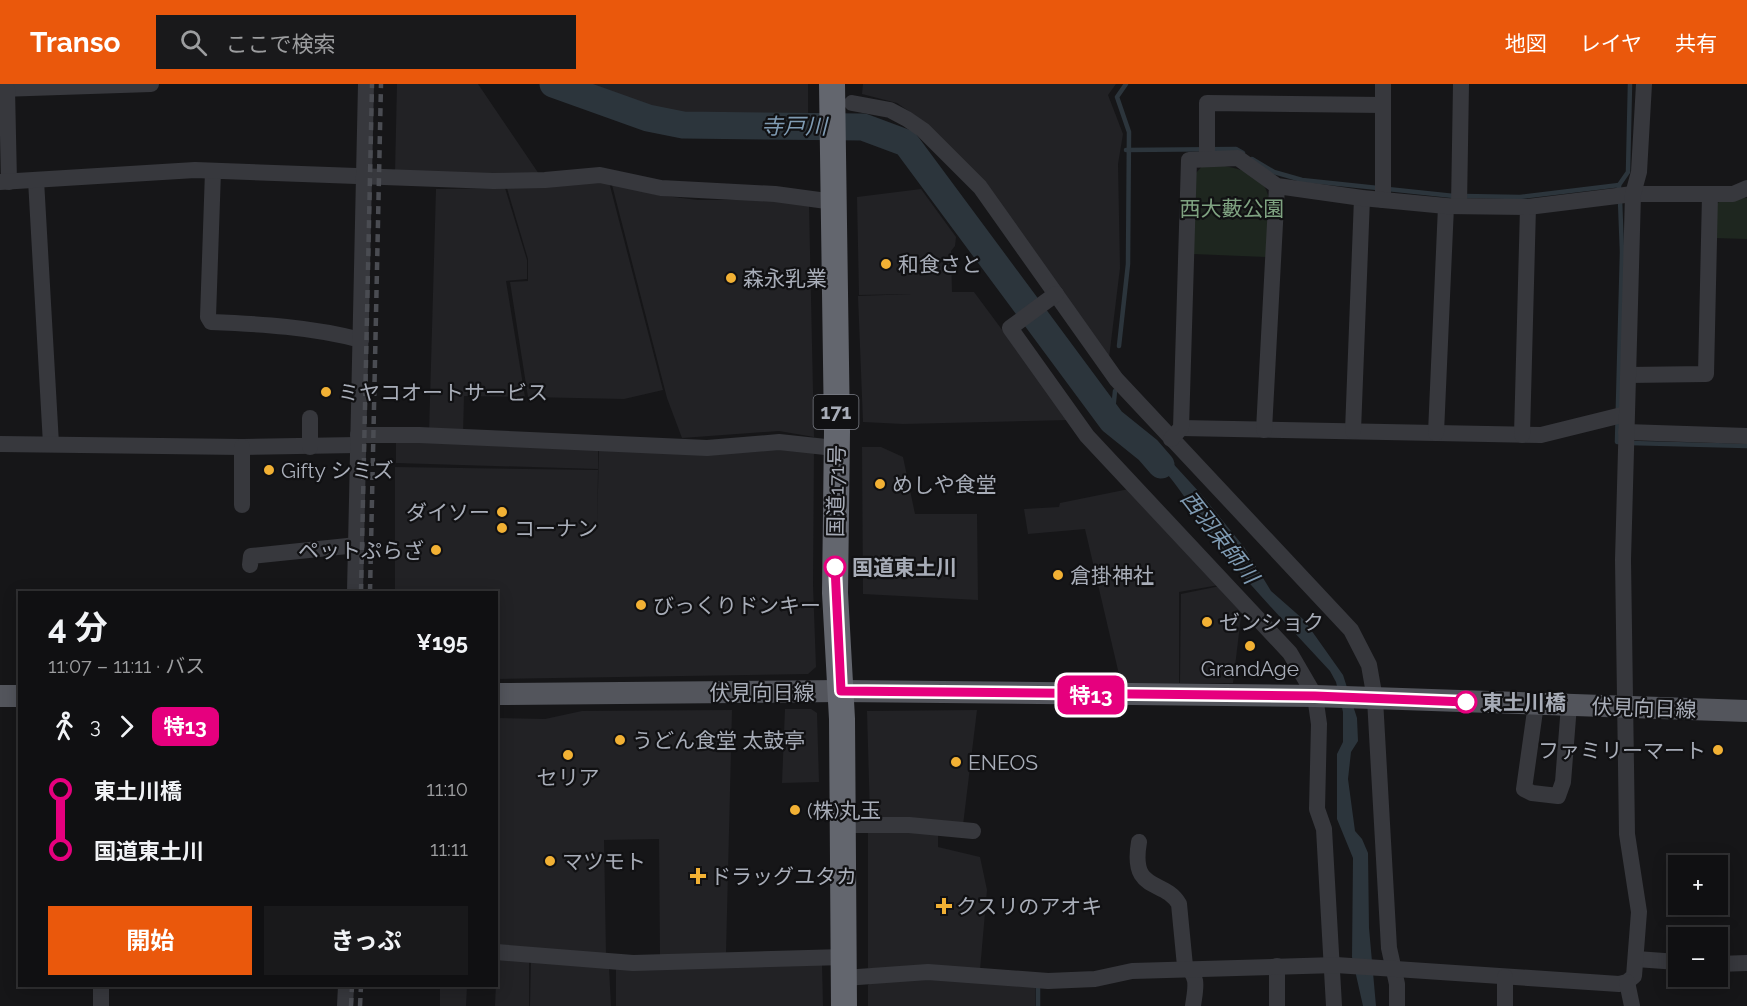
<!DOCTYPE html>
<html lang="ja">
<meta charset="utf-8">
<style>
:root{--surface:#101012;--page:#19191b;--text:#f1f3f6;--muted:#9c9d9f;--line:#303032;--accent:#ea580c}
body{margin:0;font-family:Raleway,"Noto Sans JP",sans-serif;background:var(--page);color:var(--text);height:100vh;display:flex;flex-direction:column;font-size:22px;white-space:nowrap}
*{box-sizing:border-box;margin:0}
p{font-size:20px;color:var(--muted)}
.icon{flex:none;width:33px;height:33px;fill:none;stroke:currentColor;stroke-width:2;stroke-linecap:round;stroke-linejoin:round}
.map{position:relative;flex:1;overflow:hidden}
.sheet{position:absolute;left:18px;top:507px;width:480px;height:396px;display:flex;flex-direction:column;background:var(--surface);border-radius:0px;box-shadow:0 3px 15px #0003,0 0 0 2px var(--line)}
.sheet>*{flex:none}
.badge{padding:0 12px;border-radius:9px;font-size:21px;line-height:39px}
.fabs{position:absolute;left:1668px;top:771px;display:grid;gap:12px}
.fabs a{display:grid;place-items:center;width:60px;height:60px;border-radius:0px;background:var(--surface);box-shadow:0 3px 15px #0003,0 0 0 2px var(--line);font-size:30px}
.map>.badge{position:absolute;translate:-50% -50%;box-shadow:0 0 0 3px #fff}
.legs{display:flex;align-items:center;gap:9px;height:66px;padding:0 30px;font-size:20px}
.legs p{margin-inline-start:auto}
.headline{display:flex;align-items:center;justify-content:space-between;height:102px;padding:0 30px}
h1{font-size:33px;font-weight:700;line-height:45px}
.action{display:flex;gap:12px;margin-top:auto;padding:12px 30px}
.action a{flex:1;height:69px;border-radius:0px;background:var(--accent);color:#fff;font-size:24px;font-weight:700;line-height:69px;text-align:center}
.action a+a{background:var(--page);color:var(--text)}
ul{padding:0 30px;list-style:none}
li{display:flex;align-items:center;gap:21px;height:60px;font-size:22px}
li i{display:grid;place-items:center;width:9px;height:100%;margin:0 8px;background:currentColor}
li i::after{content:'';width:15px;height:15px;margin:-8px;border:4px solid;border-radius:50%;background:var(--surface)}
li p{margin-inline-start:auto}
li:first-child i{background:linear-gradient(#0000 50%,currentColor 0)}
li:last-child i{background:linear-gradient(currentColor 50%,#0000 0)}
header{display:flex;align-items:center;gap:36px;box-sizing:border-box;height:84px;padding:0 30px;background:var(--accent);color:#fff}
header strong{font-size:28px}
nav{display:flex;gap:33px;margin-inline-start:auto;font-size:21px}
.search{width:420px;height:54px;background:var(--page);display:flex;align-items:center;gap:15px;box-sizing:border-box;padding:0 21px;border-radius:0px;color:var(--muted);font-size:22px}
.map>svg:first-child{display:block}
.built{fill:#222225}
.green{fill:#1e261f}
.water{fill:#2c353c}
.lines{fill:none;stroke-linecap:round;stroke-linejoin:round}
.stream{stroke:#2c353c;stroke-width:4.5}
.river{stroke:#2c353c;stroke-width:27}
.minor{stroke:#37383d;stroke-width:16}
.major{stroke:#53555c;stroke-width:22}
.highway{stroke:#63666e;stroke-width:26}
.rail{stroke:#4a4c52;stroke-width:4.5;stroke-dasharray:8 6;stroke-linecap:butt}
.line-1-casing{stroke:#fff;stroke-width:14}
.line-1{stroke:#e6007e;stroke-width:9}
.poi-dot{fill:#f2b134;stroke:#111113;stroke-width:2}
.stop-1-dot{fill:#fff;stroke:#e6007e;stroke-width:3}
.labels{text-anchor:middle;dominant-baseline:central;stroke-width:4.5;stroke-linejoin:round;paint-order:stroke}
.shield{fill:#111113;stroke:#7b7e86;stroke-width:1.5}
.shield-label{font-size:20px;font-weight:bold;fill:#a8adb8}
.park-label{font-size:21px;fill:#7fa381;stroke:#111113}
.poi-label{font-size:21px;fill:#a8adb8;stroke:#111113;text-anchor:start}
.street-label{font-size:21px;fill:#a8adb8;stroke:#111113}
.stop-label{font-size:21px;font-weight:bold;fill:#a8adb8;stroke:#111113;text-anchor:start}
.water-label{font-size:22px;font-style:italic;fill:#7f9bb3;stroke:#111113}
</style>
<header>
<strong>Transo</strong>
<div class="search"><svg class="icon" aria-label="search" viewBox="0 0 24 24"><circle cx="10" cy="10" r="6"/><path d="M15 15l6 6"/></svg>ここで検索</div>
<nav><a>地図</a><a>レイヤ</a><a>共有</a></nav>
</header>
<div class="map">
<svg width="1747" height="922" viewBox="0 0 1747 922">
<rect width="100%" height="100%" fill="#161618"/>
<g class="built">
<path d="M397 0H478L541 93 395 89Z"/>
<path d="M584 0H808V32L667 29Z"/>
<path d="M863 0H1116L1108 11 1123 50 1118 80 1120 184 1109 274 926 39 897 19 862 10Z"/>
<path d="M611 97 657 111 698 116H789L809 121 814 353 779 347 682 354 667 314Z"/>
<path d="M609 98 663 306 624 315 528 313 510 198 528 197V175L507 104Z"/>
<path d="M505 104 527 176V195L506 197 525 313 464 312 463 351 429 350 436 105Z"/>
<path d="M921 105 956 153 955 162 951 167 952 208H974L1069 336 903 340 863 338 858 212 912 210 859 211 857 113Z"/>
<path d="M396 354 598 360V385L396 379Z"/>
<path d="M779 362 814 367 813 501 816 583 808 590 497 595 496 508H395V383L598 386 597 450 599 363Z"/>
<path d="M862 363H881L903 373 915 430H977L978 516 863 510Z"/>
<path d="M1129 405 1219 501 1179 508V599H1121L1085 445 1028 450 1024 425 1059 423 1060 419Z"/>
<path d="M1220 502 1242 524 1233 599H1180L1181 510Z"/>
<path d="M785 625H811L817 629 819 698 782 699Z"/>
<path d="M732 626 726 869 660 873 659 755 604 756 606 870 497 863 496 634 545 635 582 627Z"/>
<path d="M977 626 963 741 870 733 867 627Z"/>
<path d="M868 744 938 748V763L980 773 987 806 980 886 868 884Z"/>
<path d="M497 875 529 877V922H495Z"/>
<path d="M531 877 609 884 611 922H530Z"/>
<path d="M822 880 823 922H616V884Z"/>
<path d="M931 891 1035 900V922H868V901L873 897Z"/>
<path d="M440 902H467L466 922H440Z"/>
</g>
<g class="green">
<path d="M1204 80C1225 81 1262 85 1268 111 1272 126 1267 157 1266 173L1193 170 1196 89Z"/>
<path d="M1747 114V155L1714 154 1715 122 1722 115Z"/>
</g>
<path class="water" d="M1137 354 1156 361 1200 409 1244 463 1271 507 1304 536 1343 591 1357 634 1358 657 1351 668 1348 695 1355 747 1362 755 1368 769 1369 844 1376 922H1363L1352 873 1353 774 1337 735V670L1343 658V628L1336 598 1330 587C1294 548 1258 510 1224 470 1193 432 1174 382 1129 359Z"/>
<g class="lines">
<g class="stream">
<path d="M1126 66 1236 65 1243 69"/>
<path d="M1252 75 1274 88 1302 96 1454 112"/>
<path d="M1619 101 1628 88 1630 0"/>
<path d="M1463 112 1520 113 1619 101V107"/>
<path d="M1620 116 1622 168 1617 358H1622"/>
<path d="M1119 262 1128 180 1129 48 1117 13 1126 0"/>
<path d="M1112 337 1115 307"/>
<path d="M1630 359 1747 362"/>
<path d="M1038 922V902"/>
</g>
<path class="river" d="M553 0 648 34 683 41 863 43 906 59 1112 337 1148 366 1161 381"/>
<g class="minor">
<path d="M0 5 151 0"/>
<path d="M7 5 9 98"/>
<path d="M852 19 890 26 907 35 923 46 980 103 1116 295 1351 546 1369 581 1375 615 1389 864 1397 900V922"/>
<path d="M1207 75V19L1383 21"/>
<path d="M213 87 208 233 211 238C261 240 312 243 361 256"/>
<path d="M36 96 51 360"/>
<path d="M0 98 195 86 493 97 545 96 600 91 661 104 775 110 834 118"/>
<path d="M1383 116V0"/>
<path d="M1459 122 1461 0"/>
<path d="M1056 210 1010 244 1087 352 1290 569 1315 612 1319 640 1317 725 1324 745 1334 922"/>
<path d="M1628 291 1706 290 1710 111"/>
<path d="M1181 344 1541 351 1626 330"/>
<path d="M1264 346 1277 102"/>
<path d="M1353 347 1362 114"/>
<path d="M1626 348 1747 352"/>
<path d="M1436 349 1446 122"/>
<path d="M358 351H419L707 364 779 358 835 364"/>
<path d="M1522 351 1528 123"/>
<path d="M1171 355 1181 344 1189 76 1238 74 1277 102 1362 114 1446 122 1528 123 1633 110H1733L1747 104"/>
<path d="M0 360 242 363 357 361"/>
<path d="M310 363V334"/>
<path d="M242 421V363"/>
<path d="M250 481 251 472 357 461"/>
<path d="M355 508 366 0"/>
<path d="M1536 620 1524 705 1532 709 1558 712 1563 698 1569 621"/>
<path d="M843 741H909L973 747"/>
<path d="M1139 758C1130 810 1164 794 1179 820L1185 882C1200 892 1195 906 1193 922"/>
<path d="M496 868 633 879 844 873"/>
<path d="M1636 875 1678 878"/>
<path d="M1718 880 1747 879"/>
<path d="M1277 882V922"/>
<path d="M844 894 928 888 1048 897 1095 895 1132 887 1336 881 1619 900 1627 898 1634 892 1639 828 1627 750 1623 476 1633 110 1639 88 1644 0"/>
<path d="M1627 898 1632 922"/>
<path d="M101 902V922"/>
<path d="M345 922 346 902"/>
<path d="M1505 922V893"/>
</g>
<g class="major">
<path d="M496 610 841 607 1315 612 1747 627"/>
<path d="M0 612H20"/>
</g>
<path class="highway" d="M832 0 837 348 835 509 842 635 844 922"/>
<g class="rail">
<path d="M361 508 372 0"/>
<path d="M370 508 381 0"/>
<path d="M351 922 352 902"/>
<path d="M360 922 361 902"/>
</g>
</g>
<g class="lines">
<defs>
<path id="line-1" d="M835 483 841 607 1315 612 1466 618"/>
</defs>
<use href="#line-1" class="line-1-casing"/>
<use href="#line-1" class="line-1"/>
</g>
<g class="poi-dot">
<circle cx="886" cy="180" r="6"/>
<circle cx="731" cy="194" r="6"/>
<circle cx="326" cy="308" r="6"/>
<circle cx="269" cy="386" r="6"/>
<circle cx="880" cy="400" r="6"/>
<circle cx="502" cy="428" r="6"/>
<circle cx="502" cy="444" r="6"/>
<circle cx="436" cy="466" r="6"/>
<circle cx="1058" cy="491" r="6"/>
<circle cx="641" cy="521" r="6"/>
<circle cx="1207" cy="538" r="6"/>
<circle cx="1250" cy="562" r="6"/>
<circle cx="620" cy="656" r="6"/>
<circle cx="1718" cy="666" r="6"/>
<circle cx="568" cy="671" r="6"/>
<circle cx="956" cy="678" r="6"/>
<circle cx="795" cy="726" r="6"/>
<circle cx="550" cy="777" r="6"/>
<path d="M695 783h6v6h6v6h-6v6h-6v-6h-6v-6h6z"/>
<path d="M941 813h6v6h6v6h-6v6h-6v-6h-6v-6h6z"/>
</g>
<g class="stop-1-dot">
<circle cx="835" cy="483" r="10"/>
<circle cx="1466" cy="618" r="10"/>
</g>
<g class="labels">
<rect class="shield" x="813.5" y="311" width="45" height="34" rx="4.5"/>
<g class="shield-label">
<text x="836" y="328">171</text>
</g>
<g class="park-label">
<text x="1232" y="124">西大藪公園</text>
</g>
<g class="poi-label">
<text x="898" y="180">和食さと</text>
<text x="743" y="194">森永乳業</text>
<text x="338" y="308">ミヤコオートサービス</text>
<text x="281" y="386">Gifty シミズ</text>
<text x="892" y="400">めしや食堂</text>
<text x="490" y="428" text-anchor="end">ダイソー</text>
<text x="514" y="444">コーナン</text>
<text x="424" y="466" text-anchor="end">ペットぷらざ</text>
<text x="1070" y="491">倉掛神社</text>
<text x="653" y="521">びっくりドンキー</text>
<text x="1219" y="538">ゼンショク</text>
<text x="1250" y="584" text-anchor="middle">GrandAge</text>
<text x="632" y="656">うどん食堂 太鼓亭</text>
<text x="1706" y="666" text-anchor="end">ファミリーマート</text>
<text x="968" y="678">ENEOS</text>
<text x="568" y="693" text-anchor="middle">セリア</text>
<text x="807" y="726">(株)丸玉</text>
<text x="562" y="777">マツモト</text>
<text x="710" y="792">ドラッグユタカ</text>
<text x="956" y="822">クスリのアオキ</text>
</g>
<g class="street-label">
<text transform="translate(836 407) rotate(-89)">国道171号</text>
<text x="762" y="608">伏見向日線</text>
<text transform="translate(1644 624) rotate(2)">伏見向日線</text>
</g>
<g class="stop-label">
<text x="852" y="483">国道東土川</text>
<text x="1482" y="618">東土川橋</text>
</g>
<g class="water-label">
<text x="794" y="42">寺戸川</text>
<text transform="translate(1220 453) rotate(52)">西羽束師川</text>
</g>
</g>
</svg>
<div class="fabs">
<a>+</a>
<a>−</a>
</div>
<b class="badge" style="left:1091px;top:611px;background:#e6007e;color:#fff">特13</b>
<section class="sheet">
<div class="headline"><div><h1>4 分</h1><p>11:07 – 11:11 · バス</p></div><b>¥195</b></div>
<div class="legs"><svg class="icon" aria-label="walk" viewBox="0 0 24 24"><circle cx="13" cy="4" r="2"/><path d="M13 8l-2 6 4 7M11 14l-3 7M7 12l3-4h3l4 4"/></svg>3<svg class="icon" aria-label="forward" viewBox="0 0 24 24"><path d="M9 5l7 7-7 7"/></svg><b class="badge" style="background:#e6007e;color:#fff">特13</b></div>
<ul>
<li><i style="color:#e6007e"></i><b>東土川橋</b><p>11:10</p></li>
<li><i style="color:#e6007e"></i><b>国道東土川</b><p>11:11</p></li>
</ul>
<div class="action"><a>開始</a><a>きっぷ</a></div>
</section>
</div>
